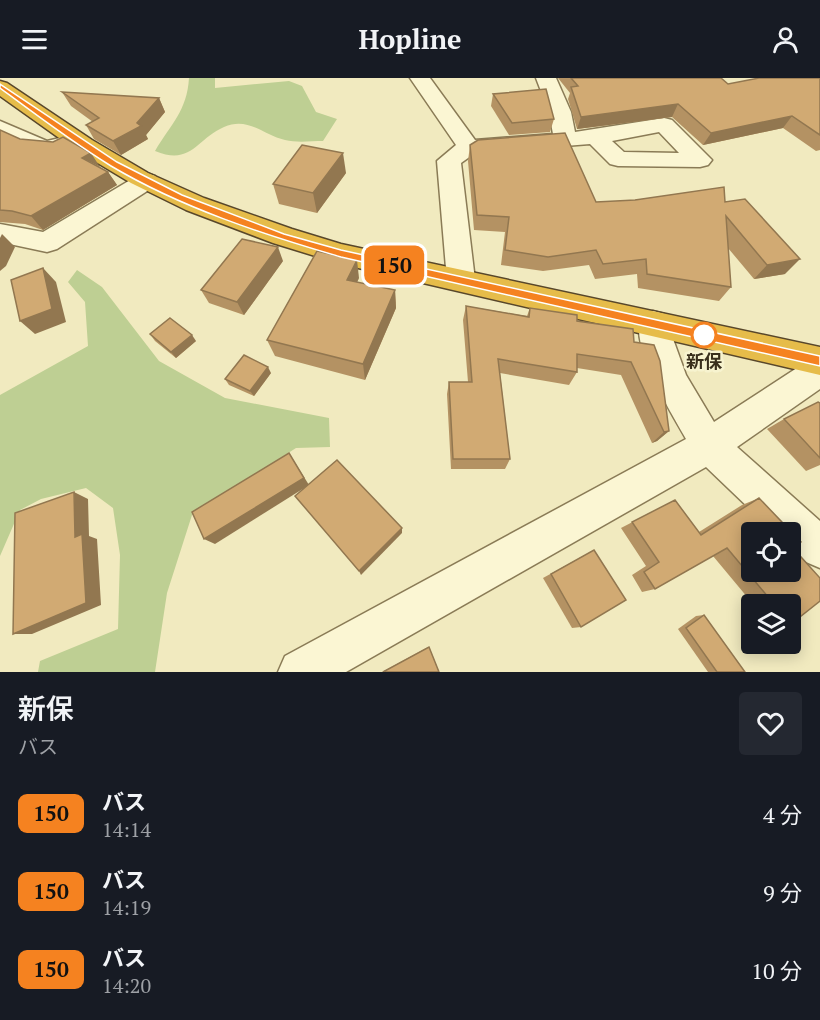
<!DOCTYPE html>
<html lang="ja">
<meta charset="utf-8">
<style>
:root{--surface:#171b24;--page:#242831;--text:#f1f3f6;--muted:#9ea1a6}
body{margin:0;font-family:"PT Serif","Noto Sans JP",serif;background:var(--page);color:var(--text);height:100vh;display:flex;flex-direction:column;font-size:22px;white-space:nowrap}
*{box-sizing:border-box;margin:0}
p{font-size:20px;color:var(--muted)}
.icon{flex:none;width:33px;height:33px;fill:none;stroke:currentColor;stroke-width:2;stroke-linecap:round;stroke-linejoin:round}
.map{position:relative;height:594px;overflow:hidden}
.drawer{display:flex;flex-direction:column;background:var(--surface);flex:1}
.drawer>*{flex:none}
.badge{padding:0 12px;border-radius:9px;font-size:21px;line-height:39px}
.tools{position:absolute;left:741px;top:444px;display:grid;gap:12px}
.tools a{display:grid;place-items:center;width:60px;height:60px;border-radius:6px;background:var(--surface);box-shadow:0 3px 15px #0003;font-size:30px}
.map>.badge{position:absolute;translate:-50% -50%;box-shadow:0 0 0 3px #fff}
.round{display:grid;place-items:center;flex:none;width:63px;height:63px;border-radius:6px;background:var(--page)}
.head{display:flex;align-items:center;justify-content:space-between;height:102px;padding:0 18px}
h1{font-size:28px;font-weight:600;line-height:45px}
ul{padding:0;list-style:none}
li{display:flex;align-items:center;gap:18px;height:78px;padding:0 18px}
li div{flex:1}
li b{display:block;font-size:22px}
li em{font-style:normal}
li .badge{min-width:66px;font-weight:700;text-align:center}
header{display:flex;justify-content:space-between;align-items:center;height:78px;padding:0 18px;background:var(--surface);font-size:27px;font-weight:600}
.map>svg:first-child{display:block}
.green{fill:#becf93}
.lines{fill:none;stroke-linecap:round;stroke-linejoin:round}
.minor-casing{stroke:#8a7b56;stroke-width:3}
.highway-casing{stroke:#58472b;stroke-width:3}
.minor{fill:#fbf6d3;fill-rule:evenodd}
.highway{fill:#e6bc4a;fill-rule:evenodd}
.wall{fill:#b49263}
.shaded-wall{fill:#927750}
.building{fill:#d1aa73;stroke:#927750;stroke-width:1.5;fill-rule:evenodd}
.line{fill:#f58220;stroke:#fff;stroke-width:1.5}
.stop-dot{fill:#fff;stroke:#f58220;stroke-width:3}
.labels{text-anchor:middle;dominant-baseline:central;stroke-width:5;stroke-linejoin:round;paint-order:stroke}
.stop-label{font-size:18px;font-weight:bold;fill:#392f1c;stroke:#f7f3cf}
</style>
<header><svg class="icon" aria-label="menu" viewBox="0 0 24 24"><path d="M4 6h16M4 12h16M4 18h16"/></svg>Hopline<svg class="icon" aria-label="person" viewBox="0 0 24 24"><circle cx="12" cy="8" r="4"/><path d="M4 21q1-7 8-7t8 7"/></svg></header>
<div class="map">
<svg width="820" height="594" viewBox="0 0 820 594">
<rect width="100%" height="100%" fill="#f1eabf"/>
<g class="green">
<path d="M189 0H215V10L289 3 302 8 316 34 337 41 323 63C311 63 297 65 285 62 263 57 248 38 224 49 196 61 192 88 155 73 171 46 187 33 189 0Z"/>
<path d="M77 192 102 209 159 283 225 320 329 340 330 369 296 370 192 437 167 515 155 594H38L40 583 118 551 120 477 113 430 86 410 41 421 20 432 0 478V317L88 268 85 224 68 204Z"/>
</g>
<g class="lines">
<defs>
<g id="minor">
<path d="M410 0H430L475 62 553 56 549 34 536 0H556L571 34 575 54 664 40 672 42 712 82 708 87 700 89 618 88 610 86 590 66 475 75 461 85 475 202 471 210 461 213 451 210 447 202 437 83 456 67ZM659 54 679 75 624 74 612 63Z"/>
<path d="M0 43 47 63 64 59 72 61 75 66 72 71 45 78 0 58Z"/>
<path d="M146 95 155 98 158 103 155 108 57 171 47 174 0 164V146L43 154 137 98Z"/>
<path d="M653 233 664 236 686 297 714 344 803 286 808 279 820 275V311L737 369 820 443V490L806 484 790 470V454H774L706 389 346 594H278L285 578 686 361C671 334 627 265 642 236Z"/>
</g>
<path id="highway" d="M0 3 7 5 92 62 148 95 204 120 292 151 341 166 820 269V297L341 186 273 165 186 132 131 105 76 72 0 18Z"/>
</defs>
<use href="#minor" class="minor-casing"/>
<use href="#highway" class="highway-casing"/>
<use href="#minor" class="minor"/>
<use href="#highway" class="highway"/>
</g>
<g class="wall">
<path d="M558 0H721L728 6 820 0V72L816 73 783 50 703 67 672 39 577 51 568 21 570 15Z"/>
<path d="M62 14 159 20 165 34 146 57 148 61 121 77 94 61 86 47 93 44 71 28Z"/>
<path d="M493 16 554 41 550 54 509 57 491 28Z"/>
<path d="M0 52 20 61 100 89 108 94 117 107 43 152 25 146 0 144Z"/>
<path d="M470 67 596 124H725L785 196 754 201 728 170 731 209 719 223 638 210 637 196 595 201 589 187 543 193 501 187 505 154 474 152 468 83Z"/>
<path d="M346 95 317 135 279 126 273 106Z"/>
<path d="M283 183 244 237 209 225 201 212Z"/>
<path d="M359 200 357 204 395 212 396 230 365 302 275 278 267 262Z"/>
<path d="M466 228 527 238 530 230 577 243 634 264 669 353 657 363 652 365 621 297 577 290V294L569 307 500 295 510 381 505 391H451L447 316 449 304H468L463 242Z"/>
<path d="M150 256 196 263 176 280 155 263Z"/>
<path d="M271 295 254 318 229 307 225 301Z"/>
<path d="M820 325V387L806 393 767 351 784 341Z"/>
<path d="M759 420 793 470 790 526H753L713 478 655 511 642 514 632 497 646 488 621 450 675 422 699 454 742 427Z"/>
<path d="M594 472 581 549 572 550 543 500Z"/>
<path d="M704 537 745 594H708L678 551 696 538Z"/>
<path d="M428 569H429L439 594H382Z"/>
</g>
<g class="shaded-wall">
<path d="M159 20 165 34 146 57 148 61 121 77 113 63 137 45Z"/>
<path d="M678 26 672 39 577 51 581 39Z"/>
<path d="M792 38 783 50 703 67 711 55Z"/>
<path d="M91 75 100 89 82 80Z"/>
<path d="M343 75 346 95 317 135 313 115Z"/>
<path d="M108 94 117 107 43 152 31 138Z"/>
<path d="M2 156 15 169 6 188 0 193V160Z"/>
<path d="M278 169 283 183 244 237 237 224Z"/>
<path d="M800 181 785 196 754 201 767 187Z"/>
<path d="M357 182 359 200 350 219 347 202Z"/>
<path d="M43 190 56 204 66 244 35 256 20 243Z"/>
<path d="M395 212 396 230 365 302 363 286Z"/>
<path d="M192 257 196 263 176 280 171 274Z"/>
<path d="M268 289 271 295 254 318 250 313Z"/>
<path d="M669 353 657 363 652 365 664 354Z"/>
<path d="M289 375 309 407 215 466 204 461Z"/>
<path d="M74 414 88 421 89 458 97 461 101 527 32 556H13L75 459Z"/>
<path d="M402 450V455L361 497 359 493Z"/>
</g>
<g class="building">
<path d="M571 0H721L728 6 759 0H820V57L792 38 711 55 678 26 581 39 571 9 578 8Z"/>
<path d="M546 11 554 41 512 45 493 16Z"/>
<path d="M62 14 159 20 137 45 141 48 113 63 86 47 99 40Z"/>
<path d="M0 52 20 61 53 64 63 59 91 75 82 80 108 94 31 138 12 133 0 132Z"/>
<path d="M565 55 596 124 635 122 724 109 725 124 745 121 800 181 767 187 726 138 731 209 647 196 646 181 603 186 596 172 548 179 505 172 509 139 477 137 470 67 478 62Z"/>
<path d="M302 67 343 75 313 115 273 106Z"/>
<path d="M242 161 278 169 237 224 201 212Z"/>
<path d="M317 173 357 182 347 202 395 212 363 286 267 262Z"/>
<path d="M43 190 52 231 20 243 11 202Z"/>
<path d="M466 228 529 239 530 230 577 237V243L633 251 634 264 654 267 660 283 669 353 664 354 631 284 577 276V294L498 281 510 381H453L449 304H472Z"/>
<path d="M170 240 192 257 171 274 150 256Z"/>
<path d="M244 277 268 289 250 313 225 301Z"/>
<path d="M818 324 820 325V380L784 341Z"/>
<path d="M289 375 304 400 204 461 192 434Z"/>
<path d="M337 382 402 450 359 493 295 418Z"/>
<path d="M74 414 75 459 82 456 86 525 13 556 15 435Z"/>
<path d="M759 420 801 464 793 470 820 500V523L791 546 790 526H774L727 470 655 511 644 494 659 484 632 444 675 422 701 457ZM752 454H790V494H752Z"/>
<path d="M594 472 626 522 581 549 551 496Z"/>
<path d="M704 537 745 594H717L686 550Z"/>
<path d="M429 569 439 594H383Z"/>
</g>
<path class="line" d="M0 6 117 84 182 117 284 156 341 172 820 278V288L341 179C262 156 182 130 111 88 72 64 35 36 0 10Z"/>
<circle class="stop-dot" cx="704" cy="257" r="12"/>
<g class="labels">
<g class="stop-label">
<text x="704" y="283">新保</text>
</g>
</g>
</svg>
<div class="tools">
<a><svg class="icon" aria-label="locate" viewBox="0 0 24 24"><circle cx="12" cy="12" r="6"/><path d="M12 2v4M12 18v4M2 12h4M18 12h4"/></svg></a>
<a><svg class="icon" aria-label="layers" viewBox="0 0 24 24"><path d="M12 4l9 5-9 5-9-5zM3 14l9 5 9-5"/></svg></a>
</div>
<b class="badge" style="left:394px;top:187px;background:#f58220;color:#111">150</b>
</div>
<section class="drawer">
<div class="head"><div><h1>新保</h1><p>バス</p></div><a class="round"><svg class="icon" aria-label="heart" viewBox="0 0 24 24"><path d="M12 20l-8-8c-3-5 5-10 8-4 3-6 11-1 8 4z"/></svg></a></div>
<ul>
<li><span class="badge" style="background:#f58220;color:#111">150</span><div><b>バス</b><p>14:14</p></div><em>4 分</em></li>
<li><span class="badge" style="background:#f58220;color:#111">150</span><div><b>バス</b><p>14:19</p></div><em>9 分</em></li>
<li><span class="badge" style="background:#f58220;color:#111">150</span><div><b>バス</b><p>14:20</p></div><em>10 分</em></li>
</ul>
</section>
